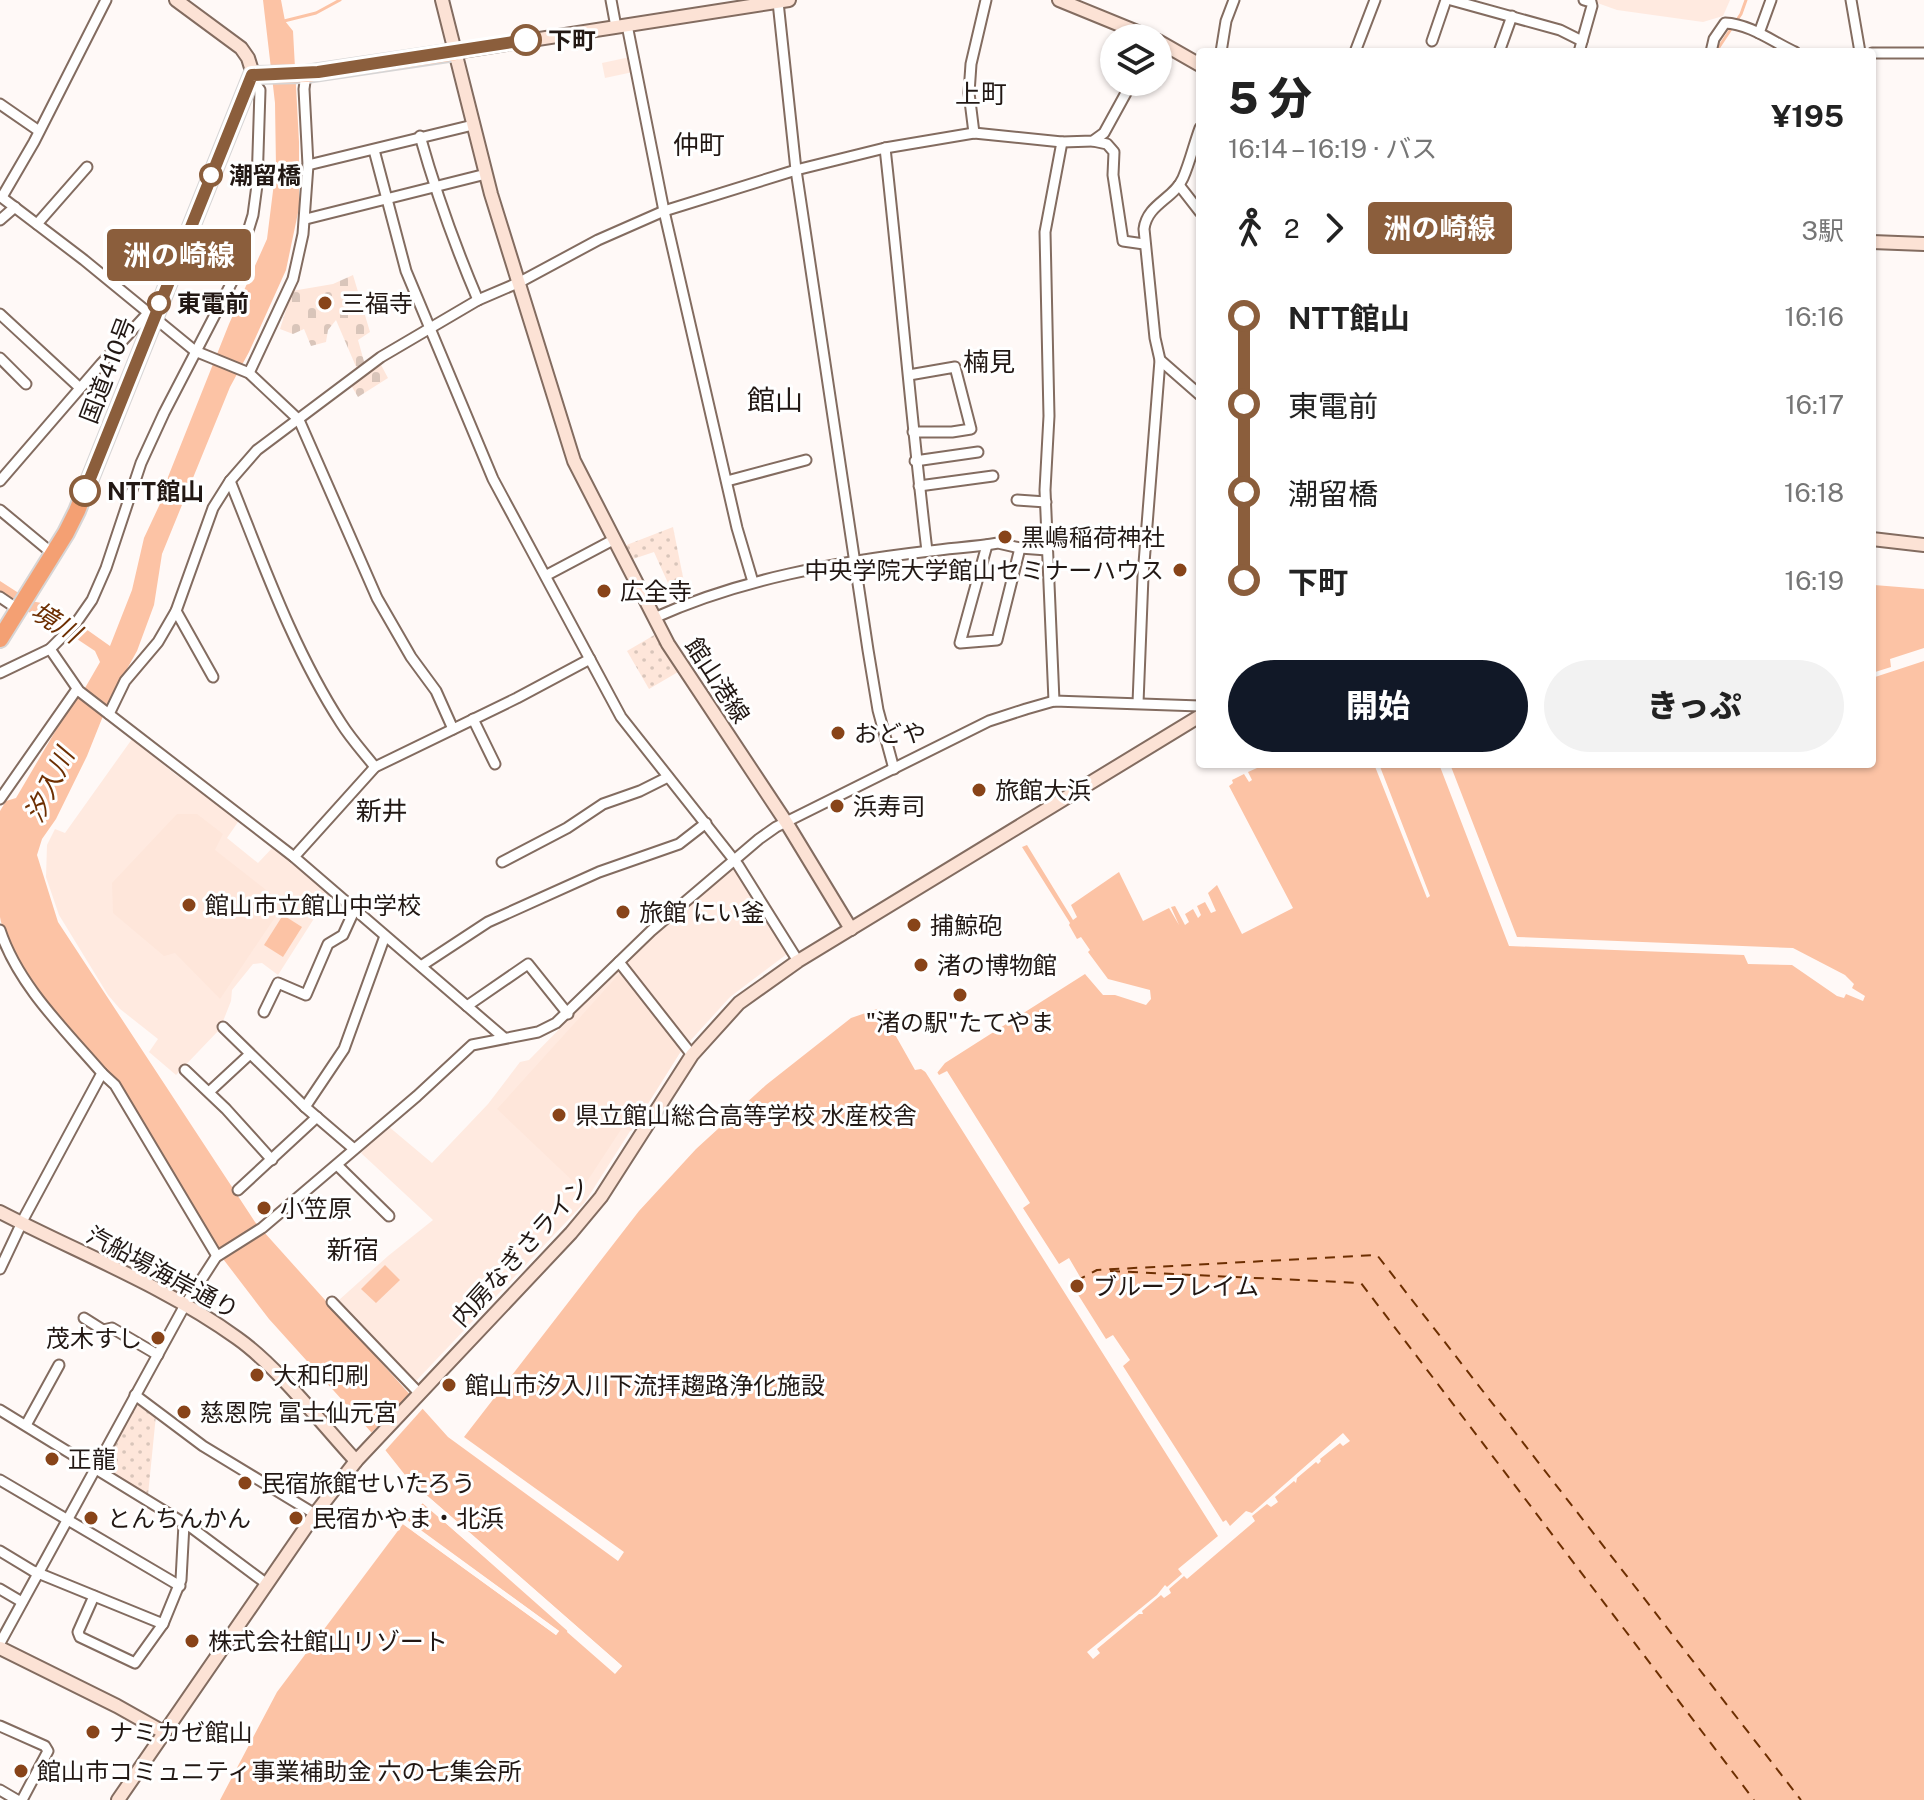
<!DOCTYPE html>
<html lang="ja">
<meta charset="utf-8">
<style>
:root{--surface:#fff;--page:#f2f2f2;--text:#222;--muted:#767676;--accent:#111827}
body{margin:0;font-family:"Public Sans","Noto Sans JP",sans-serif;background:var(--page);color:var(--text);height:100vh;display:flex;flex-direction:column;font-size:30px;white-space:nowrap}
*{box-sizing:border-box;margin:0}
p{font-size:26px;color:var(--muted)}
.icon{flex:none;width:44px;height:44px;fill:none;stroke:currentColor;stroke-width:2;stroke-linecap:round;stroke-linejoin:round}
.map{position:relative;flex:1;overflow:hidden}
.drawer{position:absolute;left:1196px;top:48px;width:680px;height:720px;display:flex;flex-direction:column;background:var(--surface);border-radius:8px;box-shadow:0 2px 6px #0004}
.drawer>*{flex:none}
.badge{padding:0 16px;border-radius:6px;font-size:28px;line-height:52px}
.tools{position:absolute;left:1100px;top:24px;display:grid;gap:16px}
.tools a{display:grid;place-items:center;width:72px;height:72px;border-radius:50%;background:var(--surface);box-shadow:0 2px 6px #0004;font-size:40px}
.map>.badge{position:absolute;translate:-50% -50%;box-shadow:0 0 0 4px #fff}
.legs{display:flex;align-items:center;gap:12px;height:88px;padding:0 32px;font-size:26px}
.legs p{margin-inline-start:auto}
.overview{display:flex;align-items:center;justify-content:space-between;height:136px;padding:0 32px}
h1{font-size:44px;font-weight:800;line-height:60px}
.action{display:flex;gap:16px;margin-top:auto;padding:16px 32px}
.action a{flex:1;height:92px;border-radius:48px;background:var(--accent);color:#fff;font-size:32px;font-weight:800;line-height:92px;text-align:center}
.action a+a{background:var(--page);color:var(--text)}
ul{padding:0 32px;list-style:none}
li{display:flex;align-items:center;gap:28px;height:88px;font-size:30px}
li i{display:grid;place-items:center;width:12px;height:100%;margin:0 10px;background:currentColor}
li i::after{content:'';width:20px;height:20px;margin:-10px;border:6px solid;border-radius:50%;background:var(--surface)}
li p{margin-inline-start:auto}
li:first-child i{background:linear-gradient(#0000 50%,currentColor 0)}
li:last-child i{background:linear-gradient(currentColor 50%,#0000 0)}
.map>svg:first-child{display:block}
.built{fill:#ffeae0}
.cemetery{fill:url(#cemetery-stones)}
.park{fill:url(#park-dots)}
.pitch{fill:#fee6da}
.water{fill:#fcc3a5}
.pier{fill:#fff9f7}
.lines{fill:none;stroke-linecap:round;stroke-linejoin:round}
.stream{stroke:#fcc3a5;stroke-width:3}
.ferry{stroke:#6d2f02;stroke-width:2;stroke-dasharray:10 8;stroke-linecap:butt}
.street-casing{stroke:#836c60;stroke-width:13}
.secondary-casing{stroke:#836c60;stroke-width:16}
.highway-casing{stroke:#d7d5d5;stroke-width:20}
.street{stroke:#fff;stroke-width:9}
.secondary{stroke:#fce2d5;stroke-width:12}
.highway{stroke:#f4a073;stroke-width:16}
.line-1-casing{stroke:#fff;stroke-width:18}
.line-1{stroke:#8b5e3c;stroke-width:12}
.stop-1-dot{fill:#fff;stroke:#8b5e3c;stroke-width:4}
.poi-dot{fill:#884419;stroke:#fff;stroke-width:3}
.labels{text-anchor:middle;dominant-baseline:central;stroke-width:6;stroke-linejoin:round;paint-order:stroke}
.stop-label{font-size:24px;font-weight:bold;fill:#221814;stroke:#fff;text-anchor:start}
.poi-label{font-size:24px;fill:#221814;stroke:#fff;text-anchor:start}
.street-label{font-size:24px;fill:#221814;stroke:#fff}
.neighbourhood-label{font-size:26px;fill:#221814;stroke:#fff}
.water-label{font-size:26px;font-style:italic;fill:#6d2f02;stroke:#fff}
.quarter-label{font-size:28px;fill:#221814;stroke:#fff}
</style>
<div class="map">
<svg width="1924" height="1800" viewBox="0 0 1924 1800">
<defs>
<pattern id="cemetery-stones" width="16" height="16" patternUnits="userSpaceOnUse" patternTransform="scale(2)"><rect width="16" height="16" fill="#fee6da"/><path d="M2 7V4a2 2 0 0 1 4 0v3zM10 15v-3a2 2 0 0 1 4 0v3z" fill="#d9c5ba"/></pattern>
<pattern id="park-dots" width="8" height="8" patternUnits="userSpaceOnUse" patternTransform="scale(2)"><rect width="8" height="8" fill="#fee6da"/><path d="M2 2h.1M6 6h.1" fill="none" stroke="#d9c5ba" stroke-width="1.8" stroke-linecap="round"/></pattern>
</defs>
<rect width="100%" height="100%" fill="#fff9f7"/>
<g class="built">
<path d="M1589 0H1730L1723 16 1703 22 1617 10Z"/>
<path d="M630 57 633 72 605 78 602 63Z"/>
<path d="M132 739 176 775 209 795 240 819 227 838 258 863 275 845 329 895 278 975 262 963 253 964 232 990 231 1001 220 1029 176 1075 149 1052 158 1039 120 1009 108 995 59 915 46 877 47 845 55 829 65 833Z"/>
<path d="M731 867 739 871 787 954 730 997 681 1051 585 1202 417 1380H414L339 1300 388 1256 433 1220 361 1153 388 1126 432 1163 488 1104 520 1062 529 1060 619 968Z"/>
</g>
<g class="cemetery">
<path d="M353 275 370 332 358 340 365 365 357 369 336 320 328 330 326 342 311 346 304 329 293 334 280 329 292 291 333 284Z"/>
<path d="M380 363 388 378 358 397 352 387 353 382Z"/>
</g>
<g class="park">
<path d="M673 527 684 582 668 583 654 552 633 559 624 546Z"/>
<path d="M656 634 678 672 649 689 627 651Z"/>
<path d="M137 1400 156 1415 148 1495 105 1467 104 1462Z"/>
</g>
<g class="pitch">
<path d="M177 814H197L223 834 215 850 284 904 220 999 175 953 164 956 113 913 112 883Z"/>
<path d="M620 973 681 1051 631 1131 622 1128 586 1183 578 1186 497 1109Z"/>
</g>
<g class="water">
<path d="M263 0H281L285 21 293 31 299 142V208L286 270 249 352 230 387 162 554 154 605 137 651 109 701 87 756 56 819 42 839 37 855 58 922 255 1222 448 1437 618 1561 624 1552 464 1437 639 1211 696 1149 766 1085 851 1018 880 1008 915 1070 921 1069 927 1073H937L945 1063 1085 974 1103 995H1115L1146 1005 1151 999 1150 990 1108 979 1088 952 1090 950 1081 937 1077 939 1069 925 1070 923 1022 847 1027 845 1073 920 1077 917 1071 905 1119 872 1143 921 1169 908 1179 925 1171 907 1175 906 1185 925 1189 922 1185 914 1193 909 1198 918 1201 915 1197 906 1205 902 1211 913 1216 911 1208 893 1217 885 1242 934 1293 908 1229 786 1233 783 1232 780 1244 774 1249 782 1252 780 1248 772 1266 764H1374L1427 898 1430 896 1379 764H1439L1509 946 1744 955 1748 964 1792 965 1837 996 1844 998 1846 994 1863 1001 1865 996 1852 988 1854 984 1845 975 1793 948 1517 937 1450 764H1872V678L1924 661V1800H220L277 1692 403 1524 556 1635 559 1631 407 1520 423 1503 615 1673 622 1666 409 1480 371 1432 269 1319 217 1251 114 1077C84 1052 5 954 0 917 0 884 0 844 0 811L6 801 16 798 63 718 85 688 100 662 95 651 62 629 55 630 0 592V581L31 601 52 605 110 646 132 590 144 538 166 491 168 477 229 324 267 239 276 167 275 103Z"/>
<path d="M1872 580 1874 585 1924 589V648L1890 659 1891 667 1872 673Z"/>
<path d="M283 915 302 927 283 957 264 945Z"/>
<path d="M385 1265 400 1280 376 1303 361 1289Z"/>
</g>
<g class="pier">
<path d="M921 1065 928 1069H935L939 1075 947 1071 1030 1203 1023 1208 1059 1264 1069 1258 1086 1287 1077 1293 1106 1339 1113 1335 1130 1360 1123 1366 1223 1522 1226 1520 1230 1526 1246 1511 1252 1513 1343 1433 1350 1441 1343 1446 1340 1443 1320 1459 1321 1461 1318 1464 1316 1462 1297 1478 1296 1483 1294 1481 1275 1497 1278 1502 1271 1507 1267 1504 1252 1516 1255 1521 1187 1579 1184 1576 1169 1589 1171 1593 1164 1598 1161 1595 1142 1611 1143 1614H1139L1097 1649 1100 1653 1093 1659 1087 1652 1157 1595 1165 1585 1167 1587 1182 1574 1178 1569 1218 1536Z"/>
<path d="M411 1393 426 1405 383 1453 369 1435Z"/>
<path d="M409 1480 468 1531 622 1666 615 1674 567 1632 568 1629 420 1501 426 1500 556 1614 407 1483Z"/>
<path d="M403 1518 559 1631 556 1635 400 1522Z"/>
</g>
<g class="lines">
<g class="stream">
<path d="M284 21 316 13 340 0"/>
<path d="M1718 52 1719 47 1741 14 1746 0"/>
</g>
<g class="ferry">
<path d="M1110 1271 1361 1283 1754 1800"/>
<path d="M1076 1281 1097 1270 1377 1255 1801 1800"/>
</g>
<defs>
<g id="street">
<path d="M611 0 616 27"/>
<path d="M1451 0 1560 30 1582 41"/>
<path d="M1851 0 1860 52"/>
<path d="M778 2 796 170 868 650 878 710 894 769"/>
<path d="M627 25 664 211 737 528 753 582"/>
<path d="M1759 33 1771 0"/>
<path d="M1432 41 1446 0"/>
<path d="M1221 52 1226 21 1234 0"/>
<path d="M1355 52 1375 0"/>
<path d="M1499 52 1512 16"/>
<path d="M1579 52 1592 6 1591 2 1584 0"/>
<path d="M1711 52 1714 39 1725 23C1750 24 1773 42 1795 52"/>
<path d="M1872 53H1924"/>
<path d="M0 104 39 131"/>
<path d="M974 133 969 93 971 64 986 0"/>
<path d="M420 136C436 193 455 246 478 300"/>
<path d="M1093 141 1107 144 1114 152 1113 175 1123 241 1144 244"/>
<path d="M885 148C900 282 911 417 927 551"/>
<path d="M374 150 406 271 493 479 621 717 738 865 798 961"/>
<path d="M308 165 473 125"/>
<path d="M1179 185 1200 212"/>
<path d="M0 196 84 260 195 351 249 373 299 420 377 598 411 657 436 691 453 729"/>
<path d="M2 197 34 142 106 0"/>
<path d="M306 219 486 174"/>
<path d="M0 220 15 207"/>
<path d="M37 224 87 167"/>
<path d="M0 314 80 388"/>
<path d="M0 358 26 384"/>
<path d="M1160 360 1200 395"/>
<path d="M249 373 293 279 303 234 308 165 304 89 306 74"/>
<path d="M909 375 955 367 971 429 952 432H913"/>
<path d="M915 461 978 452"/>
<path d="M0 481 101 364 149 312"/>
<path d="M230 481C263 563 293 649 341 723 351 739 364 753 375 767"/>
<path d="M727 481 806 460"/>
<path d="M919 486 993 476"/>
<path d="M1017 500 1046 502"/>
<path d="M0 510 53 554"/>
<path d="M987 545 960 643 997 640 1020 548"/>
<path d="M547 575 613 540"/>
<path d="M0 597 19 610"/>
<path d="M176 611 213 677"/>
<path d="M654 618C740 579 836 562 930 551 952 548 975 547 998 543L1020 548 1047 550"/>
<path d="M50 649 79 691 294 857 503 1037"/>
<path d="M0 673 50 649 76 623 92 600 106 568 141 463 164 413 233 280 253 215 257 185 260 90 250 77"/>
<path d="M1054 701 1045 490 1049 416 1045 232 1062 142"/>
<path d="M1138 703 1143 576 1160 360 1155 338 1144 229C1147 204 1174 199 1183 178 1190 162 1194 144 1200 128"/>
<path d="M109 714 125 681 158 642 176 611 213 508 230 481 257 450 381 357 478 300 520 282 598 240 664 211 796 170 885 148 974 133 1062 142 1093 141 1104 133 1132 82"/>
<path d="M473 719 495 764"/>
<path d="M0 799 77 689"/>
<path d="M294 857 375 767 517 698 590 659"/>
<path d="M502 862 567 828 603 804 640 791 668 777"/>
<path d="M0 930C18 985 65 1030 102 1073L25 1216 0 1269"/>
<path d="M619 962 692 1055"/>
<path d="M421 966 488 922 599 872 679 844 706 823"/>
<path d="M467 1006 528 964 568 1014"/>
<path d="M264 1012 278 983 306 995 328 944 343 935 354 911"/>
<path d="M223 1027 305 1107 354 1149"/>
<path d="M185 1070 226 1109 272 1160"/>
<path d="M102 1073 115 1085 217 1256"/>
<path d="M209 1092 250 1054"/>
<path d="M305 1107 344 1049 385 936"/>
<path d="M337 1165 389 1216"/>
<path d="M238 1190 317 1117"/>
<path d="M332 1302 419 1393"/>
<path d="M84 1318 103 1330 112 1328 158 1355"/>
<path d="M135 1395 203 1446 315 1514"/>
<path d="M0 1410 192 1528 267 1584"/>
<path d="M26 1425 59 1365"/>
<path d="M0 1480 180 1586"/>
<path d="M0 1551 33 1571 163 1624 181 1580 184 1524"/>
<path d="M0 1589 22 1602"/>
<path d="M94 1596 78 1632 80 1637 135 1663 163 1624"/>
<path d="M0 1643 185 1305 216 1257 262 1228 282 1211 417 1096 472 1045 538 1032 556 1023 651 931 759 839 776 827 989 721 1026 709 1054 701 1200 706"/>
<path d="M0 1726 45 1746 48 1751 22 1800"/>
<path d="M0 1790 17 1800"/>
</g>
<g id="secondary">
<path d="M176 0 241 48 248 58 253 74"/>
<path d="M442 0 491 194 574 461 668 644 786 822 851 929"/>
<path d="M1059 0 1152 38"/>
<path d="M1158 41 1200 65"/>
<path d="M455 52 789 0"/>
<path d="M1872 242 1924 244"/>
<path d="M1872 539 1924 545"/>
<path d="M0 1212C79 1253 165 1286 237 1338 278 1367 321 1423 356 1461"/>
<path d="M0 1648 117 1706 165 1733"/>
<path d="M118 1800 315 1514 356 1461 571 1233 601 1197 692 1055 739 1003 798 961 1200 716"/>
</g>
<path id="highway" d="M0 639 66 533 77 511 252 75 306 74 455 52"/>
</defs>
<use href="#street" class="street-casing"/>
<use href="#secondary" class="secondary-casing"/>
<use href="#highway" class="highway-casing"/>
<use href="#street" class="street"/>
<use href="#secondary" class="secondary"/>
<use href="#highway" class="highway"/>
</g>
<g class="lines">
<defs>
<path id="line-1" d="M85 491 252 75 318 72 526 40"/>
</defs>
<use href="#line-1" class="line-1-casing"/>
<use href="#line-1" class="line-1"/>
</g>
<g class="stop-1-dot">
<circle cx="526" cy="40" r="14"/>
<circle cx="211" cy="175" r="10"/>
<circle cx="159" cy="303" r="10"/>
<circle cx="85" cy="491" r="14"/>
</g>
<g class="poi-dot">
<circle cx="325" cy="303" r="8"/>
<circle cx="1005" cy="537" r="8"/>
<circle cx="1180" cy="570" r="8"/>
<circle cx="604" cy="591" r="8"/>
<circle cx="838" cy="733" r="8"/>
<circle cx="979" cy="790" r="8"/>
<circle cx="837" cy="806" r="8"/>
<circle cx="189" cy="905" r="8"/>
<circle cx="623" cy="912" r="8"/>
<circle cx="914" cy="925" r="8"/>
<circle cx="921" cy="965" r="8"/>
<circle cx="960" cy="995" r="8"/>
<circle cx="559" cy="1115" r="8"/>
<circle cx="264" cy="1208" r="8"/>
<circle cx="1077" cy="1286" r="8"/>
<circle cx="158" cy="1338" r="8"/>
<circle cx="257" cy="1375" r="8"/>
<circle cx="449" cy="1385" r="8"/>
<circle cx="184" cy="1412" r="8"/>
<circle cx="52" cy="1459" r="8"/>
<circle cx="245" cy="1483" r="8"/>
<circle cx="91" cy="1518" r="8"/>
<circle cx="296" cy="1518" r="8"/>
<circle cx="192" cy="1641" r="8"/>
<circle cx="93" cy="1732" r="8"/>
<circle cx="21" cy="1771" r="8"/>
</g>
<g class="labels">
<g class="stop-label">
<text x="548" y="40">下町</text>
<text x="229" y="175">潮留橋</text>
<text x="177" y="303">東電前</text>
<text x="107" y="491">NTT館山</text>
</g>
<g class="poi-label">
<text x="341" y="303">三福寺</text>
<text x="1021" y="537">黒嶋稲荷神社</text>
<text x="1164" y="570" text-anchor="end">中央学院大学館山セミナーハウス</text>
<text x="620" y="591">広全寺</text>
<text x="854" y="733">おどや</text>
<text x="995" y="790">旅館大浜</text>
<text x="853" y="806">浜寿司</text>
<text x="205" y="905">館山市立館山中学校</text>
<text x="639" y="912">旅館 にい釜</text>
<text x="930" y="925">捕鯨砲</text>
<text x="937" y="965">渚の博物館</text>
<text x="960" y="1022" text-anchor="middle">"渚の駅"たてやま</text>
<text x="575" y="1115">県立館山総合高等学校 水産校舎</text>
<text x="280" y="1208">小笠原</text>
<text x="1093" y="1286">ブルーフレイム</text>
<text x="142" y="1338" text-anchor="end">茂木すし</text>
<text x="273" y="1375">大和印刷</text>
<text x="465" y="1385">館山市汐入川下流拝趨路浄化施設</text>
<text x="200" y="1412">慈恩院 冨士仙元宮</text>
<text x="68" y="1459">正龍</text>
<text x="261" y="1483">民宿旅館せいたろう</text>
<text x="107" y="1518">とんちんかん</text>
<text x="312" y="1518">民宿かやま・北浜</text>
<text x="208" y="1641">株式会社館山リゾート</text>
<text x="109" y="1732">ナミカゼ館山</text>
<text x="37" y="1771">館山市コミュニティ事業補助金 六の七集会所</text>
</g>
<g class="street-label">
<text transform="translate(107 370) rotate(-69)">国道410号</text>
<text transform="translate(718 680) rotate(57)">館山港線</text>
<text transform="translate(520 1251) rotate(-48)">内房なぎさライン</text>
<text transform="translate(163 1272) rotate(28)">汽船場海岸通り</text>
</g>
<g class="neighbourhood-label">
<text x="981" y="93">上町</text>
<text x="699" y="144">仲町</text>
<text x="989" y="361">楠見</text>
<text x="382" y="810">新井</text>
<text x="353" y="1249">新宿</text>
</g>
<g class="water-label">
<text transform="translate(56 622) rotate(32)">境川</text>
<text transform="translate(49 785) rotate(-64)">汐入川</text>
</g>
<g class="quarter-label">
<text x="775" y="399">館山</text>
</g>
</g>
</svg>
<div class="tools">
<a><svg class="icon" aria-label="layers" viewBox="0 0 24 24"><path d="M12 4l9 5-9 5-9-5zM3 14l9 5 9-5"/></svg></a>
</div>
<b class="badge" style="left:179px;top:255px;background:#8b5e3c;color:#fff">洲の崎線</b>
<section class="drawer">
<div class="overview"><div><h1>5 分</h1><p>16:14 – 16:19 · バス</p></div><b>¥195</b></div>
<div class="legs"><svg class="icon" aria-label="walk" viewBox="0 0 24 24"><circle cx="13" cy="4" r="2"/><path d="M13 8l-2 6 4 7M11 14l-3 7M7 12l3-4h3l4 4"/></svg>2<svg class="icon" aria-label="forward" viewBox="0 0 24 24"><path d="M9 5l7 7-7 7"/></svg><b class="badge" style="background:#8b5e3c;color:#fff">洲の崎線</b><p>3駅</p></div>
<ul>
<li><i style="color:#8b5e3c"></i><b>NTT館山</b><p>16:16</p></li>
<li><i style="color:#8b5e3c"></i><span>東電前</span><p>16:17</p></li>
<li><i style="color:#8b5e3c"></i><span>潮留橋</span><p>16:18</p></li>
<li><i style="color:#8b5e3c"></i><b>下町</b><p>16:19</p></li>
</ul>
<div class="action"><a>開始</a><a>きっぷ</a></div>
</section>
</div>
